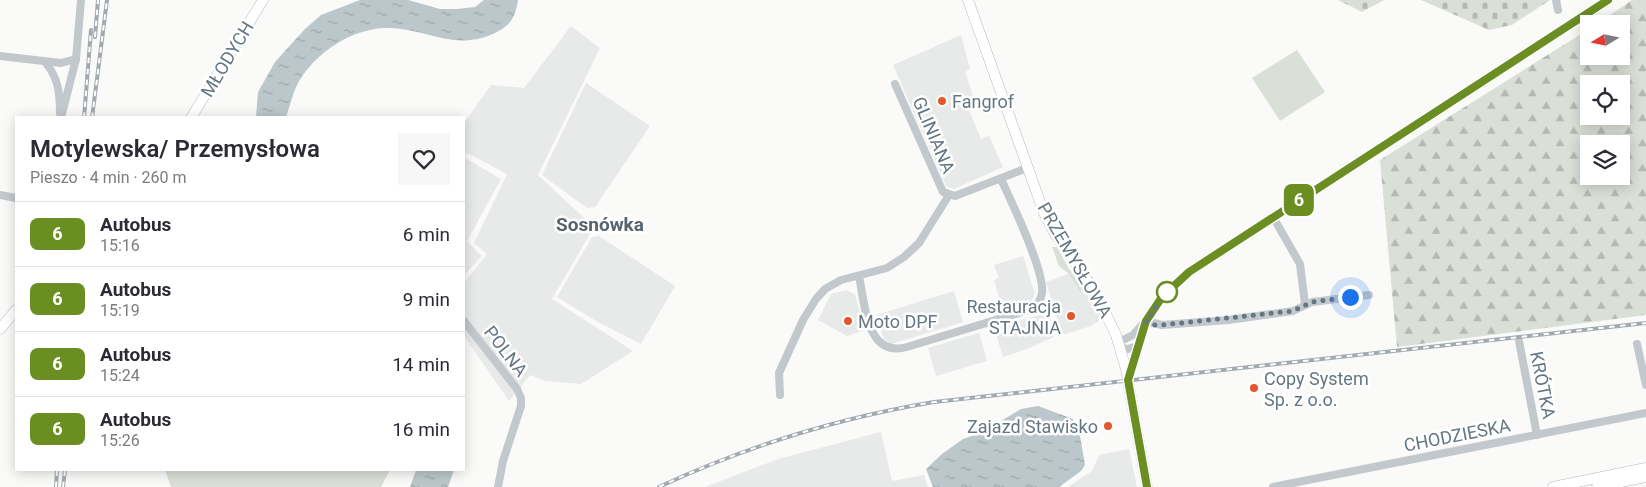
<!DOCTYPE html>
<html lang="pl">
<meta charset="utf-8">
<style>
:root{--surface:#fff;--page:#f7f7f7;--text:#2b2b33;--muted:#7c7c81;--line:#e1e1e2}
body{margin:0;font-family:Roboto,sans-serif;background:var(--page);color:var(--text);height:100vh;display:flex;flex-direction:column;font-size:19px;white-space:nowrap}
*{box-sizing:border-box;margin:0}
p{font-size:16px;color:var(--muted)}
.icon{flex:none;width:28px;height:28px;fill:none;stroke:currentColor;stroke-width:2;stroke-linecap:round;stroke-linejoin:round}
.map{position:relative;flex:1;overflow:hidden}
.sheet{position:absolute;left:15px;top:116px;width:450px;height:355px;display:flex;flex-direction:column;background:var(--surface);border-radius:0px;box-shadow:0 2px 12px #0003}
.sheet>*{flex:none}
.badge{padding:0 10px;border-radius:8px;font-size:18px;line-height:32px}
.needle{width:32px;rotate:260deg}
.fabs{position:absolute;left:1580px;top:15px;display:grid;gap:10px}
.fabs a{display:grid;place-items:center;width:50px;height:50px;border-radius:0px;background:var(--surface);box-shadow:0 2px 12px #0003;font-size:25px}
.you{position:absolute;width:25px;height:25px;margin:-12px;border:4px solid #fff;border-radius:50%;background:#1a73e8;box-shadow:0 0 0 8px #1a73e833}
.map>.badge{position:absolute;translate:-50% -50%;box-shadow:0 0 0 2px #fff}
.round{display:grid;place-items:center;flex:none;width:52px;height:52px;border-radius:0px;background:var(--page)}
.headline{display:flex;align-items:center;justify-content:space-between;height:85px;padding:0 15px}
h1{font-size:24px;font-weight:600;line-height:38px}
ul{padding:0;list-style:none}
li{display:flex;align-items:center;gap:15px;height:65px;padding:0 15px;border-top:1px solid var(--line)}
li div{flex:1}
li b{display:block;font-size:19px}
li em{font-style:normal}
li .badge{min-width:55px;font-weight:700;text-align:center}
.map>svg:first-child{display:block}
.built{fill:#e8e9e9}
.green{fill:#dadfd7}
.forest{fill:url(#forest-firs);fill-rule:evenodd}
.cemetery{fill:url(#cemetery-stones)}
.water{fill:url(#water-ripples)}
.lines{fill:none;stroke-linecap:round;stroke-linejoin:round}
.secondary-casing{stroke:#b3babf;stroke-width:11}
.street{stroke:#c3c8cc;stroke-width:8}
.secondary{stroke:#fff;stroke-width:10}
.rail-casing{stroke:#a2aab0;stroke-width:4}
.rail{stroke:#fff;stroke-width:2;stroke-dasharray:5.5;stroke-linecap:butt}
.line-casing{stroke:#fff;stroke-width:11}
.line{stroke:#6b8e23;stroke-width:8}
.walk{stroke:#657683;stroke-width:5;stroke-dasharray:0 9}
.poi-dot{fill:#e4572e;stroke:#fff;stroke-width:2}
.stop-dot{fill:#fff;stroke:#6b8e23;stroke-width:2.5}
.labels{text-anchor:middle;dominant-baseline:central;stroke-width:5;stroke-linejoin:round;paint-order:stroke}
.street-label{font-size:18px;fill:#657683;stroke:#fff}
.poi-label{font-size:18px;fill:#657683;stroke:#fff;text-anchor:start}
.neighbourhood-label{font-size:19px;font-weight:bold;fill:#57646e;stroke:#fff}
</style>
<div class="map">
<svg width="1646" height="487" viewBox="0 0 1646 487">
<defs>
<pattern id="forest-firs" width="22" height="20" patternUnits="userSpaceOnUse" patternTransform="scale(1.25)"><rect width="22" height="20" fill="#dadfd7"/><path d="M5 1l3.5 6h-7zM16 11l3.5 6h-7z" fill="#b4b9b4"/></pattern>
<pattern id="cemetery-stones" width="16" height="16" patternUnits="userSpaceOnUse" patternTransform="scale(1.25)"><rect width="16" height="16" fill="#dadfd7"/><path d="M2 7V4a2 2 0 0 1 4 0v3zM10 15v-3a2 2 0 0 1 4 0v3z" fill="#b4b9b4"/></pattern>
<pattern id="water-ripples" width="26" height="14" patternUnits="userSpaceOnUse" patternTransform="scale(1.25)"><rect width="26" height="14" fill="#bbc7cb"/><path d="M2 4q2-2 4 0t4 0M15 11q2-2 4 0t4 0" fill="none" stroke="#9ca6aa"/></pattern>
</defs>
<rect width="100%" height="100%" fill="#fafaf8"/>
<g class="built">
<path d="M571 26 600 48 538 175 594 227 552 299 633 351 581 384 545 381 530 375 509 401 464 336V283L487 254 474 243 507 174 467 153 464 157V123L491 85 524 88Z"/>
<path d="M961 35 970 69 965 72 976 105 968 108 981 139 989 136 1003 167 954 189 946 186 893 65Z"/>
<path d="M586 83 650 126 595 207 587 208 542 175Z"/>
<path d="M465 158 501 179 467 241 482 256 464 275Z"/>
<path d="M599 236 675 286 641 344 596 321 557 297 592 237Z"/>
<path d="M1023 256 1035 294 1030 303 1003 311 994 280 999 278 994 265Z"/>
<path d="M1073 272 1090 294 1103 318 1091 326 1062 335 1046 282Z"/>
<path d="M846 290 855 294 865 330 847 336 818 320 831 294Z"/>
<path d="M954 291 963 322 891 344 884 339 876 315Z"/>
<path d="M1047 313 1054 337 1027 349 1003 357 994 328Z"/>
<path d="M979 333 987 361 936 376 928 348Z"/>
<path d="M881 432 892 481 924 475 928 487H705L778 459Z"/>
<path d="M1129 449 1137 487H1068L1092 471 1099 455Z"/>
</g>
<g class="green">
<path d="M1297 50 1325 92 1280 121 1252 78Z"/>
<path d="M1052 247H1057L1069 269 1080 278 1086 287 1080 291 1069 274 1059 266Z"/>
<path d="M165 470H390L381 487H171Z"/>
</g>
<path class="forest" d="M1632 0H1646V315L1397 347 1380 160 1589 29V56H1621V24H1597ZM1589 84H1621V116H1589ZM1589 144H1621V176H1589Z"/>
<g class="cemetery">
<path d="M1338 0H1384L1362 12Z"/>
<path d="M1421 0H1550L1512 25 1489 30Z"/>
</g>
<g class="water">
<path d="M360 0H408L440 9H457L475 7 484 0H518C515 19 510 26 493 34 452 52 423 26 384 28 350 30 317 52 299 81 293 92 290 106 286 117H256L258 92 275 62 305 29 321 15Z"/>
<path d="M1038 406 1073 419 1080 436 1085 465 1081 471 1059 487H933L926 469 942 454 963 439 983 432 1021 409Z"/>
<path d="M416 470H454L448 487H410Z"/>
</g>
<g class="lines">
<defs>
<g id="secondary">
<path d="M968 0 1044 213 1055 234 1095 291 1116 335 1126 369 1147 487"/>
<path d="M191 118 263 0"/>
<path d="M0 329 16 310"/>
<path d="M1553 487 1646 468"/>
<path d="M1597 487 1646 477"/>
</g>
</defs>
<use href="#secondary" class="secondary-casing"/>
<g class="street">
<path d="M1556 0 1558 10"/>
<path d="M0 56 61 63 76 59"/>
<path d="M45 62C58 77 60 93 60 113"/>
<path d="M895 84 943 192 955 196 1027 168"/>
<path d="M61 118 76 59 81 0"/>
<path d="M0 195 16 198"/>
<path d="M1273 217 1300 264 1305 304"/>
<path d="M859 276C865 304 866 358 907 347L1032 309C1037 305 1041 300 1042 293 1045 271 1011 201 1001 179"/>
<path d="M464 321 517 389 521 398V406L503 461 498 487"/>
<path d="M1146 321 1162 325 1228 320 1293 311 1312 302 1369 295"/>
<path d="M1519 341 1537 435"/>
<path d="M1119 342 1133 335 1143 324"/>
<path d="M1637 344 1646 385"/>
<path d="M1121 348 1128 349 1137 346"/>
<path d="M1129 378C1142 333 1146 307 1184 275L1608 0"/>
<path d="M780 395 779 373 803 320 816 299 825 289 841 280 887 268 904 257 919 243 949 195"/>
<path d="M1273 487 1646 413"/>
</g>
<use href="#secondary" class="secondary"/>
<defs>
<g id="rail">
<path d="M95 37 98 0"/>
<path d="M84 118 91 30"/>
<path d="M92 118 107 0"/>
<path d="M56 487 57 470"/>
<path d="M63 487 65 470"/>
<path d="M659 487C747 446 838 418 934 402L1646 323"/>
</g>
</defs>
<use href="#rail" class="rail-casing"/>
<use href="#rail" class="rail"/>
</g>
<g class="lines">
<defs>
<path id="line" d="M1147 487 1128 380 1146 321 1162 297 1189 272 1608 0"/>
</defs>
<use href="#line" class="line-casing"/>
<use href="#line" class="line"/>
<path class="walk" d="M1167 292 1170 289 1146 321 1154 325H1162L1293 311 1312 302 1350 297"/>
</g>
<g class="poi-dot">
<circle cx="942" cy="101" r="5"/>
<circle cx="1071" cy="316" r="5"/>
<circle cx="848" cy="321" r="5"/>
<circle cx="1254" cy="388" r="5"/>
<circle cx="1108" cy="426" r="5"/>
</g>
<circle class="stop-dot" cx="1167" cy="292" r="10"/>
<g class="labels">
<g class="street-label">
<text transform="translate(227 59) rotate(-59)">MŁODYCH</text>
<text transform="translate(934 135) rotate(67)">GLINIANA</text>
<text transform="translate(1075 260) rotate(60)">PRZEMYSŁOWA</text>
<text transform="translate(506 351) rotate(52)">POLNA</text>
<text transform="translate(1543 385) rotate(79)">KRÓTKA</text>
<text transform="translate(1457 435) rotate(-11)">CHODZIESKA</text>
</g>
<g class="poi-label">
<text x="952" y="101">Fangrof</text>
<text x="1061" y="306" text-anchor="end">Restauracja<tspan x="1061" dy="21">STAJNIA</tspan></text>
<text x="858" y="321">Moto DPF</text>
<text x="1264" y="378">Copy System<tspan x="1264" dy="21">Sp. z o.o.</tspan></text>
<text x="1098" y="426" text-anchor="end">Zajazd Stawisko</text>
</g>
<g class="neighbourhood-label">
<text x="600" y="224">Sosnówka</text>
</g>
</g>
</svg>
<div class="fabs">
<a><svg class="needle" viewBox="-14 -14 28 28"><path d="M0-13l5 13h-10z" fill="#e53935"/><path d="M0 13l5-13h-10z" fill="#7c7c81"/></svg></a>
<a><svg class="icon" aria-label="locate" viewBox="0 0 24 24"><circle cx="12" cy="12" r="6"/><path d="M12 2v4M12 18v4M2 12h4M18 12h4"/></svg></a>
<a><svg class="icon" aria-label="layers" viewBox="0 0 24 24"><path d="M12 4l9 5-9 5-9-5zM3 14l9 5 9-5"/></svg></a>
</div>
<div class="you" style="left:1350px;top:297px"></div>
<b class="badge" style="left:1299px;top:200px;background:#6b8e23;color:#fff">6</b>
<section class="sheet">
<div class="headline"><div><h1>Motylewska/ Przemysłowa</h1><p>Pieszo · 4 min · 260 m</p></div><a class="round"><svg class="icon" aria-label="heart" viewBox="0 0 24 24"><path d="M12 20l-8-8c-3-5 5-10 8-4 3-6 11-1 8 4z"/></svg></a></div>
<ul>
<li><span class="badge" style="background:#6b8e23;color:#fff">6</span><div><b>Autobus</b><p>15:16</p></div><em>6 min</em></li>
<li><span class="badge" style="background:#6b8e23;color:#fff">6</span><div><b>Autobus</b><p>15:19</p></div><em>9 min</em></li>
<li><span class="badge" style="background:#6b8e23;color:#fff">6</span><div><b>Autobus</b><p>15:24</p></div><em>14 min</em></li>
<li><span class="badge" style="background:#6b8e23;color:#fff">6</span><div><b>Autobus</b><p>15:26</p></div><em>16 min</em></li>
</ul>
</section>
</div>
